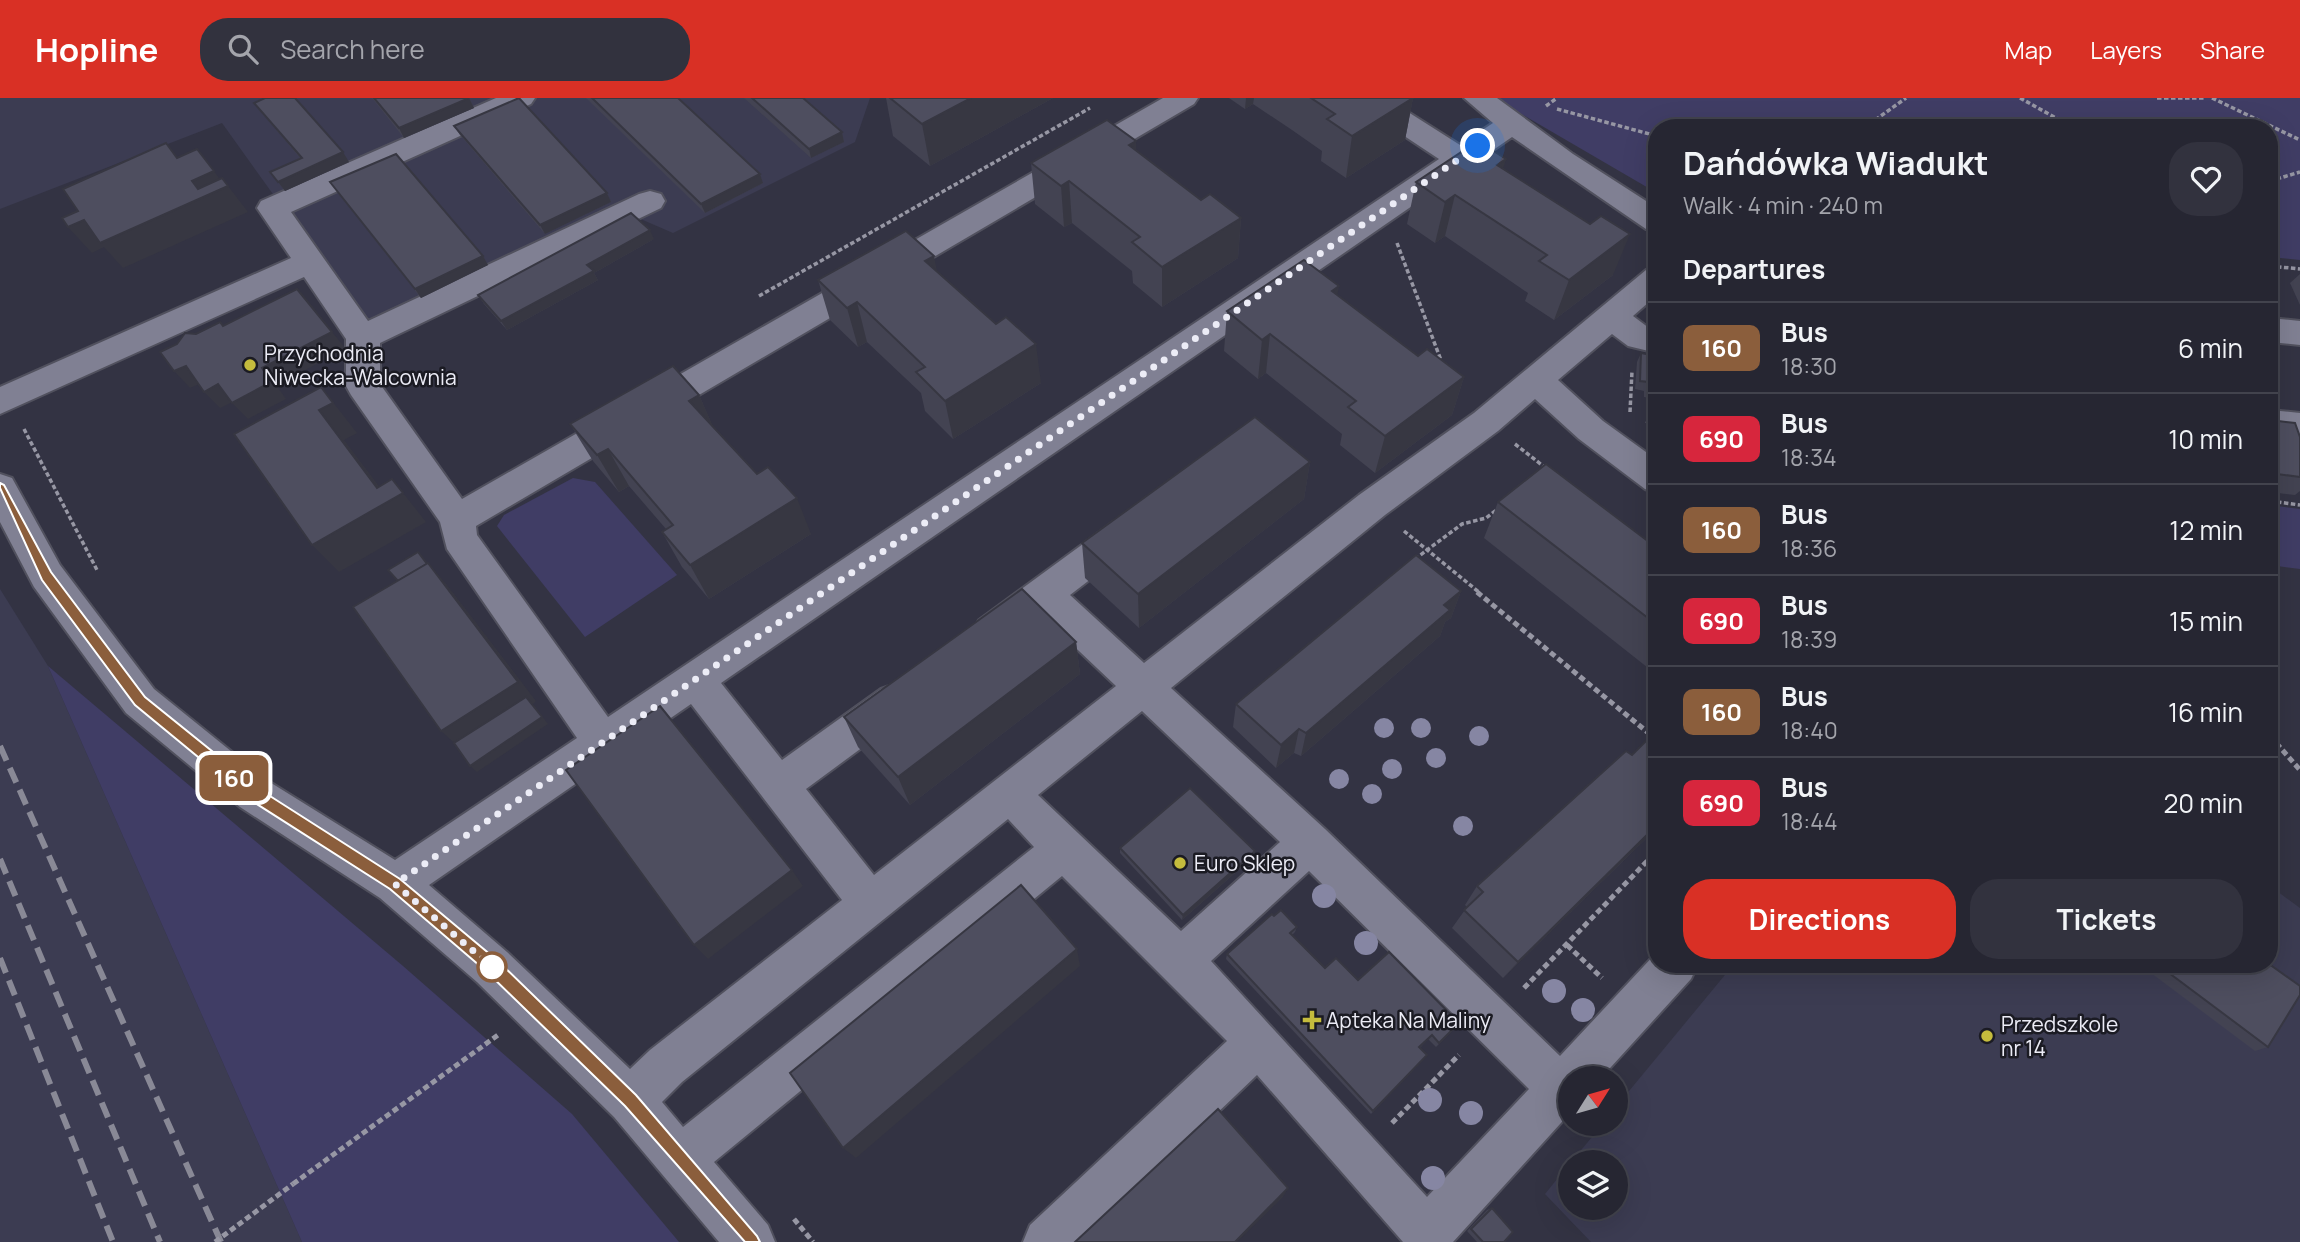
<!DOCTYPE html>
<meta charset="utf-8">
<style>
:root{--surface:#262632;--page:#32323e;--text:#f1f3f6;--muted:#a4a5ac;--line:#42434d;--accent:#d93025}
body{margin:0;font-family:Manrope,sans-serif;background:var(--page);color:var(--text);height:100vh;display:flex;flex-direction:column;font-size:26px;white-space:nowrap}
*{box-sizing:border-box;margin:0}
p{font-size:23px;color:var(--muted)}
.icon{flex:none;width:38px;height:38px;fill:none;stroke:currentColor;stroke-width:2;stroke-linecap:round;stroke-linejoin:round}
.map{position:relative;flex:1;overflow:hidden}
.sheet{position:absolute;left:1648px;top:21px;width:630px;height:854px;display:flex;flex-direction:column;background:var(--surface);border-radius:28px;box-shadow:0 7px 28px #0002,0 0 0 2px var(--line)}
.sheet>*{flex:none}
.badge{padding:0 14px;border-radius:10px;font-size:24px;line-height:46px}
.needle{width:46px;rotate:53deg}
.controls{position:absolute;left:1558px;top:968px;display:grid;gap:14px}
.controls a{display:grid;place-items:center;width:70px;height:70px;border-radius:50%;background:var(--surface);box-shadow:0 7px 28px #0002,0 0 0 2px var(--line);font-size:35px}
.you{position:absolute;width:35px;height:35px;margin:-18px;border:5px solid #fff;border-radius:50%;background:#1a73e8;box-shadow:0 0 0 10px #1a73e833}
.map>.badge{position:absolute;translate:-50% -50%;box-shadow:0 0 0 4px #fff}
h2{padding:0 35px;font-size:26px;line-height:63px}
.round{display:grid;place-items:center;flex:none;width:74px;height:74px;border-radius:28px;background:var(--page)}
.overview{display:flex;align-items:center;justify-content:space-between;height:119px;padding:0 35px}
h1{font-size:33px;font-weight:700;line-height:52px}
.primary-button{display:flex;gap:14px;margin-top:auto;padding:14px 35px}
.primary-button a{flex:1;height:80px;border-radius:28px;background:var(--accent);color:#fff;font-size:28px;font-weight:700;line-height:80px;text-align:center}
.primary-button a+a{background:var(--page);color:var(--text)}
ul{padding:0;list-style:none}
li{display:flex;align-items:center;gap:21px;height:91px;padding:0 35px;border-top:2px solid var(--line)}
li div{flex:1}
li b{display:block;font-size:26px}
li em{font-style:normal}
li .badge{min-width:77px;font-weight:700;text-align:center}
header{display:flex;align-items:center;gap:42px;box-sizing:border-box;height:98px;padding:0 35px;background:var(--accent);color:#fff}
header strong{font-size:33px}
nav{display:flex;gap:38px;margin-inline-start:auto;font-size:24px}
.search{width:490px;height:63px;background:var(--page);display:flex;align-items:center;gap:18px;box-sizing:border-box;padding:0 24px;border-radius:28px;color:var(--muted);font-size:26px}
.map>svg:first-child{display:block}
.built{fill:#3c3c52}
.green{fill:#403d65}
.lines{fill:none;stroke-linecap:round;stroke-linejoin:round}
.minor-casing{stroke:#51515e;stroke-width:4}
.path-far1{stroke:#9797a4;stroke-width:3.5;stroke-dasharray:4.5 2.5;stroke-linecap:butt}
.path{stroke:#9797a4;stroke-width:5;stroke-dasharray:6 3.5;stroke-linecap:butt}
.minor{fill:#808093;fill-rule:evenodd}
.rail{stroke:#898996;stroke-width:6;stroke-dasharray:16 8;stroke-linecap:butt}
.path-bridge{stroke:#9797a4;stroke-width:5;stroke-dasharray:6 3.5;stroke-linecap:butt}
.tree{fill:#8686a3}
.wall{fill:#434352}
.shaded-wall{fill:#373742}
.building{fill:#4e4e5f;stroke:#373742;stroke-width:2}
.line{fill:#8b5e3c;stroke:#fff;stroke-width:2}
.walk{stroke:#ececf6;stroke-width:7;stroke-dasharray:0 12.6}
.poi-dot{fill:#c5bc3d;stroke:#1b1b23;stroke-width:2.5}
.stop-dot{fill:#fff;stroke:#8b5e3c;stroke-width:3.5}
.labels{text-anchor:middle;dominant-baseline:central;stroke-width:5;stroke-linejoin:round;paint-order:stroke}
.poi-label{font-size:21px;fill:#ececf6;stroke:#1b1b23;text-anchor:start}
</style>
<header>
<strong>Hopline</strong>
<div class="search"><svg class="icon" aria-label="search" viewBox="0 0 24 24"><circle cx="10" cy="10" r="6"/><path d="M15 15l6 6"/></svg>Search here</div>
<nav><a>Map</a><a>Layers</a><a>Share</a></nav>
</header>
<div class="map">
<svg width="2300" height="1144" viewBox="0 0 2300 1144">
<rect width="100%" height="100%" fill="#333343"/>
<g class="built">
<path d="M0 0H870L855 44 673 135 636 119 379 244 222 25 0 111Z"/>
<path d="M0 491 48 568 302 1144H0Z"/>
<path d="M2270 788 2300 810V1144H1591L1545 1096 1570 1065V1110H1615V1064H1571L1603 1026H1615V1010L1734 866H2270Z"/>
</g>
<g class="green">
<path d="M1494 0H2300V162L2270 159V30H1657V95Z"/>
<path d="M573 380 595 384 677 477 585 539 497 428 504 417Z"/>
<path d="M2270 407 2300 411V471L2270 467Z"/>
<path d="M48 568 403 868 572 1016 679 1144H302Z"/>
</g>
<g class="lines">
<defs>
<g id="minor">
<path d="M496 0H535L531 6 291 114 368 223 639 96 650 93 661 96 665 103 661 110 380 245V286L462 401 1163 0H1198L1194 6 476 428 477 437 608 619 1439 61 1356 6 1352 0H1386L1460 47 1493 25 1464 0H1497L1573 56 1657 110V134L1646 131 1512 39 721 585 782 662 881 591 895 586 909 591 915 603 909 615 806 691 874 777 1116 588 1042 518C1022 532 1004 553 979 544L973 533 979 522 1113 424 1126 419 1139 424 1144 434 1139 444 1070 497 1144 565 1359 397 1474 315 1646 172 1657 169V197L1633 218 1649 230 1657 231V255L1628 248 1612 236 1558 282 1603 323 1657 362V395L1645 391 1579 341 1535 301 1498 333 1385 417 1171 590 1325 731 1560 958 1657 854V866H1698L1691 881 1601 980H1570V1015L1453 1144H1403L1257 977 1082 1144H1023L1030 1127 1227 943 1062 778 714 1064 768 1127 775 1144H719L614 1019 477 884 380 800 240 709 126 615 34 489 0 424V376L12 380 60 467 154 591 268 683 395 762 577 640 447 451 440 424 351 297 346 288V241L304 179 0 316V289L291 160 257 110 261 103ZM691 606 842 802 650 952 630 971 507 854 429 787ZM1142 613 1280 744 1181 833 1038 697ZM1008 721 1034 749 683 1029 662 1004 682 984ZM1309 773 1529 991 1427 1099 1211 863Z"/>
<path d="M2270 220 2300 223V247L2270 244Z"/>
<path d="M2270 312 2300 315V341L2270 338Z"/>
</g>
</defs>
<use href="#minor" class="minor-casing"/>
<g class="path-far1">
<path d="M2020 0 2074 30"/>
<path d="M2157 0H2204"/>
<path d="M2212 0 2300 42"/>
<path d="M1546 8 1557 0"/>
<path d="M1557 11 1657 38"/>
<path d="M1864 30 1906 0"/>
<path d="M2270 83 2300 74"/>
<path d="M1397 145 1442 265"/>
<path d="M2270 168 2300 171"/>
<path d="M759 198 1090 10"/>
<path d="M1630 314 1632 273"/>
<path d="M1646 323 1657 325"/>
<path d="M24 331 97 472"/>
<path d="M1515 346 1547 371"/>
<path d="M2270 403 2300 407"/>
<path d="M1404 433 1480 495"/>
<path d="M1415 461 1462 426 1486 420 1499 410"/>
</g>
<g class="path">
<path d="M1477 494 1657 642"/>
<path d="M2270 638 2300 672"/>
<path d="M1651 760 1657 766"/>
<path d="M1567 847 1602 880"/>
<path d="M1524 890 1657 753"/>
<path d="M1392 1025 1459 957"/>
<path d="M293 1086 498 937"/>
<path d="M794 1121 813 1144"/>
</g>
<use href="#minor" class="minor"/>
<g class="rail">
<path d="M0 648 221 1144"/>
<path d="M0 761 160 1144"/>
<path d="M0 860 113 1144"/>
</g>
<path class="path-bridge" d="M215 1144 293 1086"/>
</g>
<g class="tree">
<circle cx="1384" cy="630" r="10"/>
<circle cx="1421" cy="630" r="10"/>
<circle cx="1479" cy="638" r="10"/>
<circle cx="1436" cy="660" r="10"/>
<circle cx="1392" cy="671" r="10"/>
<circle cx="1339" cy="681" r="10"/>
<circle cx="1372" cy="696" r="10"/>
<circle cx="1463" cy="728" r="10"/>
<circle cx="1324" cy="798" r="12"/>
<circle cx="1366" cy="845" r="12"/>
<circle cx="1554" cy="893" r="12"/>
<circle cx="1583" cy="912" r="12"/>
<circle cx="1430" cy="1002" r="12"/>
<circle cx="1471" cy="1015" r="12"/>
<circle cx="1433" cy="1080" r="12"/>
</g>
<g class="wall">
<path d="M372 0H469L474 10 404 40Z"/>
<path d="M586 0H678L760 76 763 85 705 115Z"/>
<path d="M744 0H803L842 34 844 44 811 60Z"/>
<path d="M886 0H1053L930 68 893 38Z"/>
<path d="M1229 0H1413L1405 42 1346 80 1321 63 1322 53 1292 32 1253 6 1245 11Z"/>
<path d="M254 5 349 64 285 93 270 74 300 60 261 14Z"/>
<path d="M454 28 607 95 611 104 545 136 460 37Z"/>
<path d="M1136 53 1201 102 1241 120 1238 160 1162 209 1133 185 1132 173 1072 125 1064 129 1035 106 1031 65Z"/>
<path d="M1503 70 1613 177 1554 222 1525 203 1528 195 1445 138 1435 145 1407 126 1416 84Z"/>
<path d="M330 84 483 158 488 167 421 200Z"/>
<path d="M654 141 594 175 598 182 507 232 484 206 478 197Z"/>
<path d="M937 174 1041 285 953 341 925 313 921 295 867 244 858 249 830 222 818 182Z"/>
<path d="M2300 176V207L2290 185Z"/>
<path d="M1337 197 1418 258 1464 279 1452 317 1375 375 1340 347 1342 336 1266 275 1258 281 1224 253 1227 213Z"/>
<path d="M1641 255 1657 258V301L1644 299V293L1635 291 1637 264Z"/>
<path d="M699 297 713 329 811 436 709 501 682 469 662 434 666 431 629 388 619 394 593 363 570 326Z"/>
<path d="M2270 322 2300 339V393L2295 397 2270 394Z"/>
<path d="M1310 364 1304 401 1139 530 1085 480 1082 445Z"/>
<path d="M1498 404 1657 450V577L1484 440Z"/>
<path d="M1461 493 1451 520 1445 524 1440 538 1301 658 1294 655 1276 670 1233 629 1236 606Z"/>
<path d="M1076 544 1080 576 910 707 858 649 844 619Z"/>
<path d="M1657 730 1503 880 1452 830 1467 809 1465 807 1477 788Z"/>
<path d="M1120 750 1254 758 1182 822 1120 755Z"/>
<path d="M1274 818 1297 829 1295 834 1292 837 1325 870 1358 882 1456 929 1436 949 1428 941 1420 950 1427 957 1371 1016 1226 861 1227 856Z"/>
<path d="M2139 866H2269L2268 949 2255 953Z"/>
<path d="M1492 1110 1504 1144H1477L1467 1133 1487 1112Z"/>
</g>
<g class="shaded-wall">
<path d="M469 0 474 10 404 40 399 30Z"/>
<path d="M971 0H1053L930 68 922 26Z"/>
<path d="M1246 0H1254L1253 6 1245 11Z"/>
<path d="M1413 0 1405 42 1346 80 1352 38Z"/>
<path d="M842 34 844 44 811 60 809 51Z"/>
<path d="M1136 43 1137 85 1129 47Z"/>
<path d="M343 54 349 64 285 93 278 84Z"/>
<path d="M1506 61 1494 102 1497 67Z"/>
<path d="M214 73 225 89 228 88 248 114 123 170 104 149 92 155 68 129 84 122 192 83Z"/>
<path d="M760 76 763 85 705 115 701 106Z"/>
<path d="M1069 83 1072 125 1064 129 1061 88Z"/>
<path d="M607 95 611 104 545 136 540 127Z"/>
<path d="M1455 97 1445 138 1435 145 1445 104Z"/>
<path d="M1241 120 1238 160 1162 209V169Z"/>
<path d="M650 132 654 141 594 175 598 182 507 232 501 223 587 167Z"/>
<path d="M1630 136 1613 177 1554 222 1569 182Z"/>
<path d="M483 158 488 167 421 200 415 191Z"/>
<path d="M934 158 942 198 925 163Z"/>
<path d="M1339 188 1332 228V193Z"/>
<path d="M857 204 867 244 858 249 847 210Z"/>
<path d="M332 234 346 251 276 287 286 301 248 321 232 305 262 270Z"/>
<path d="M1270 236 1266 275 1258 281 1262 242Z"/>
<path d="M1036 246 1041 285 953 341 945 303Z"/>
<path d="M186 268 202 285 190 290 174 273Z"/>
<path d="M1464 279 1452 317 1375 375 1385 338Z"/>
<path d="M218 286 234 303 220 310 204 294Z"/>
<path d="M321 289 357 335 344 342 390 403 392 381 426 424 339 474 312 447 377 390 319 312Z"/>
<path d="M699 297 716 335 689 303Z"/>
<path d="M608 351 629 388 619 394 597 357Z"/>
<path d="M1310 364 1304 401 1139 530 1138 496Z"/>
<path d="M797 400 811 436 709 501 690 467Z"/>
<path d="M428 465 447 487 536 603 533 606 548 626 477 674 470 668 462 652 441 633 433 471Z"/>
<path d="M1461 493 1451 520 1445 524 1440 538 1301 658 1306 635 1444 507Z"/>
<path d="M1076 544 1080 576 910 707 898 679Z"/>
<path d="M1299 631 1294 655 1276 670 1281 647Z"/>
<path d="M1657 727V730L1503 880 1518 864Z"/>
<path d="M1255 753 1254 758 1182 822 1183 817Z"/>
<path d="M792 772 803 788 708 861 694 847Z"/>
<path d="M1077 851 1080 868 856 1060 843 1050Z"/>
<path d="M1288 1090 1283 1099 1237 1144H1235Z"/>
</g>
<g class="building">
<path d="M265 0H295L343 54 278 84 270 74 302 60 254 5Z"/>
<path d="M374 0H469L399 30Z"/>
<path d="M519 0 607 95 540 127 454 28Z"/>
<path d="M592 0H678L760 76 701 106Z"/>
<path d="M752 0H803L842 34 809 51Z"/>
<path d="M890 0H971L922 26Z"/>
<path d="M1311 0H1413L1352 38 1327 21 1335 16Z"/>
<path d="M1107 22 1136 43 1129 47 1201 102 1210 96 1241 120 1162 169 1132 144 1140 139 1069 83 1061 88 1031 65Z"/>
<path d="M1478 43 1506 61 1497 67 1590 126 1601 118 1630 136 1569 182 1539 163 1547 157 1455 97 1445 104 1416 84Z"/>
<path d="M166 45 177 60 197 51 214 73 192 83 198 91 222 80 228 88 100 145 84 122 68 129 62 120 78 113 63 91Z"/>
<path d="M396 56 483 158 415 191 330 84Z"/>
<path d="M631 115 650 132 587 167 594 173 501 223 478 197Z"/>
<path d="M906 133 934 158 925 163 996 226 1006 219 1036 246 945 303 916 274 925 269 857 204 847 210 818 182Z"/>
<path d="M1304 162 1339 188 1332 193 1418 258 1427 251 1464 279 1385 338 1348 309 1356 303 1270 236 1262 242 1227 213Z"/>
<path d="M297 191 332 234 262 270 271 284 232 305 218 286 204 294 186 268 174 273 160 254 177 246 185 235 196 236 220 224 223 228Z"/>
<path d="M1641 255 1657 258V291L1648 290V284L1640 283Z"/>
<path d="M673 268 699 297 689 303 757 376 768 369 797 400 690 467 662 434 673 427 608 351 597 357 570 326Z"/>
<path d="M321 289 333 305 319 312 377 390 392 381 403 395 312 447 234 336Z"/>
<path d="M1255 319 1310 364 1138 496 1082 445Z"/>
<path d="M2270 322 2295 325 2300 339V379L2270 375Z"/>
<path d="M1546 366 1657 450V527L1498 404Z"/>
<path d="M418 454 427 466 398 483 388 472Z"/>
<path d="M1416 457 1461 493 1444 507 1450 512 1306 635 1299 631 1281 647 1236 606Z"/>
<path d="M428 465 518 584 441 633 353 509Z"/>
<path d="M1022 491 1076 544 898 679 844 619Z"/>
<path d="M526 599 542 619 470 668 454 645Z"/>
<path d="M660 608 792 772 694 847 566 672Z"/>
<path d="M1647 642 1657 650V727L1518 864 1464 812 1483 794 1477 788 1626 653 1632 657Z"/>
<path d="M1190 690 1255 753 1183 817 1120 750Z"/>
<path d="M1021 787 1077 851 843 1050 790 975Z"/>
<path d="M1281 812 1297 829 1290 835 1325 870 1336 860 1358 882 1389 854 1459 925 1439 945 1432 937 1419 949 1427 957 1373 1013 1227 856 1272 816 1274 818Z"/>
<path d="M2157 866H2269L2300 888V897L2268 949Z"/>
<path d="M1218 1011 1288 1090 1235 1144H1075Z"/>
<path d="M1492 1110 1513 1134 1504 1144H1483L1471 1131Z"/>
</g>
<path class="line" d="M0 385 4 387 51 474 145 599 259 691 400 781 498 863 636 997 757 1138 760 1144H745L625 1008 487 874 390 791 249 701 135 607 42 482 0 390Z"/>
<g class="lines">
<path class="walk" d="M492 869 395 786 1478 48"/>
</g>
<g class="poi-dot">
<circle cx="250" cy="267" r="7"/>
<circle cx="1180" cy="765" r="7"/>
<path d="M1308.5 911.5h7v7h7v7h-7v7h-7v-7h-7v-7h7z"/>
<circle cx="1987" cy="938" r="7"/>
</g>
<circle class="stop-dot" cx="492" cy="869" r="14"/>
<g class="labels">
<g class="poi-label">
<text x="264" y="255">Przychodnia<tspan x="264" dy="24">Niwecka-Walcownia</tspan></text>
<text x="1194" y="765">Euro Sklep</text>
<text x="1326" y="922">Apteka Na Maliny</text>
<text x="2001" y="926">Przedszkole<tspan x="2001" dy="24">nr 14</tspan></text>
</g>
</g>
</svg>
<div class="controls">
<a><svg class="needle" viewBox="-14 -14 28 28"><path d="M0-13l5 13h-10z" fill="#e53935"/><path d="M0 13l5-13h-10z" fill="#a4a5ac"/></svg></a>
<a><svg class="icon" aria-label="layers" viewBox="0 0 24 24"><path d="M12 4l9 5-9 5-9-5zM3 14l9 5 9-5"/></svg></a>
</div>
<div class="you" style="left:1478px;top:48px"></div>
<b class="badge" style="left:234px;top:680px;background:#8b5e3c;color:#fff">160</b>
<section class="sheet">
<div class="overview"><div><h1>Dańdówka Wiadukt</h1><p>Walk · 4 min · 240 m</p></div><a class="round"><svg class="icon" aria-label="heart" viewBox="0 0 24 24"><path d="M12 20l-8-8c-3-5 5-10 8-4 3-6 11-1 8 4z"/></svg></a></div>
<h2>Departures</h2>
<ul>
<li><span class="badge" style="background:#8b5e3c;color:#fff">160</span><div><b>Bus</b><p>18:30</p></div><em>6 min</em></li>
<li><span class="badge" style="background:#d7263d;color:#fff">690</span><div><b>Bus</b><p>18:34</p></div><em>10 min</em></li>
<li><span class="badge" style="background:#8b5e3c;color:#fff">160</span><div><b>Bus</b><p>18:36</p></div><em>12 min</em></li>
<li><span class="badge" style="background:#d7263d;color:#fff">690</span><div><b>Bus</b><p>18:39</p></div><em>15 min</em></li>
<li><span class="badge" style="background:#8b5e3c;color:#fff">160</span><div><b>Bus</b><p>18:40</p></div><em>16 min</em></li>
<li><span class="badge" style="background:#d7263d;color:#fff">690</span><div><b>Bus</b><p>18:44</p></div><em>20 min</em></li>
</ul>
<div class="primary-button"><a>Directions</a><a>Tickets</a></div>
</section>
</div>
